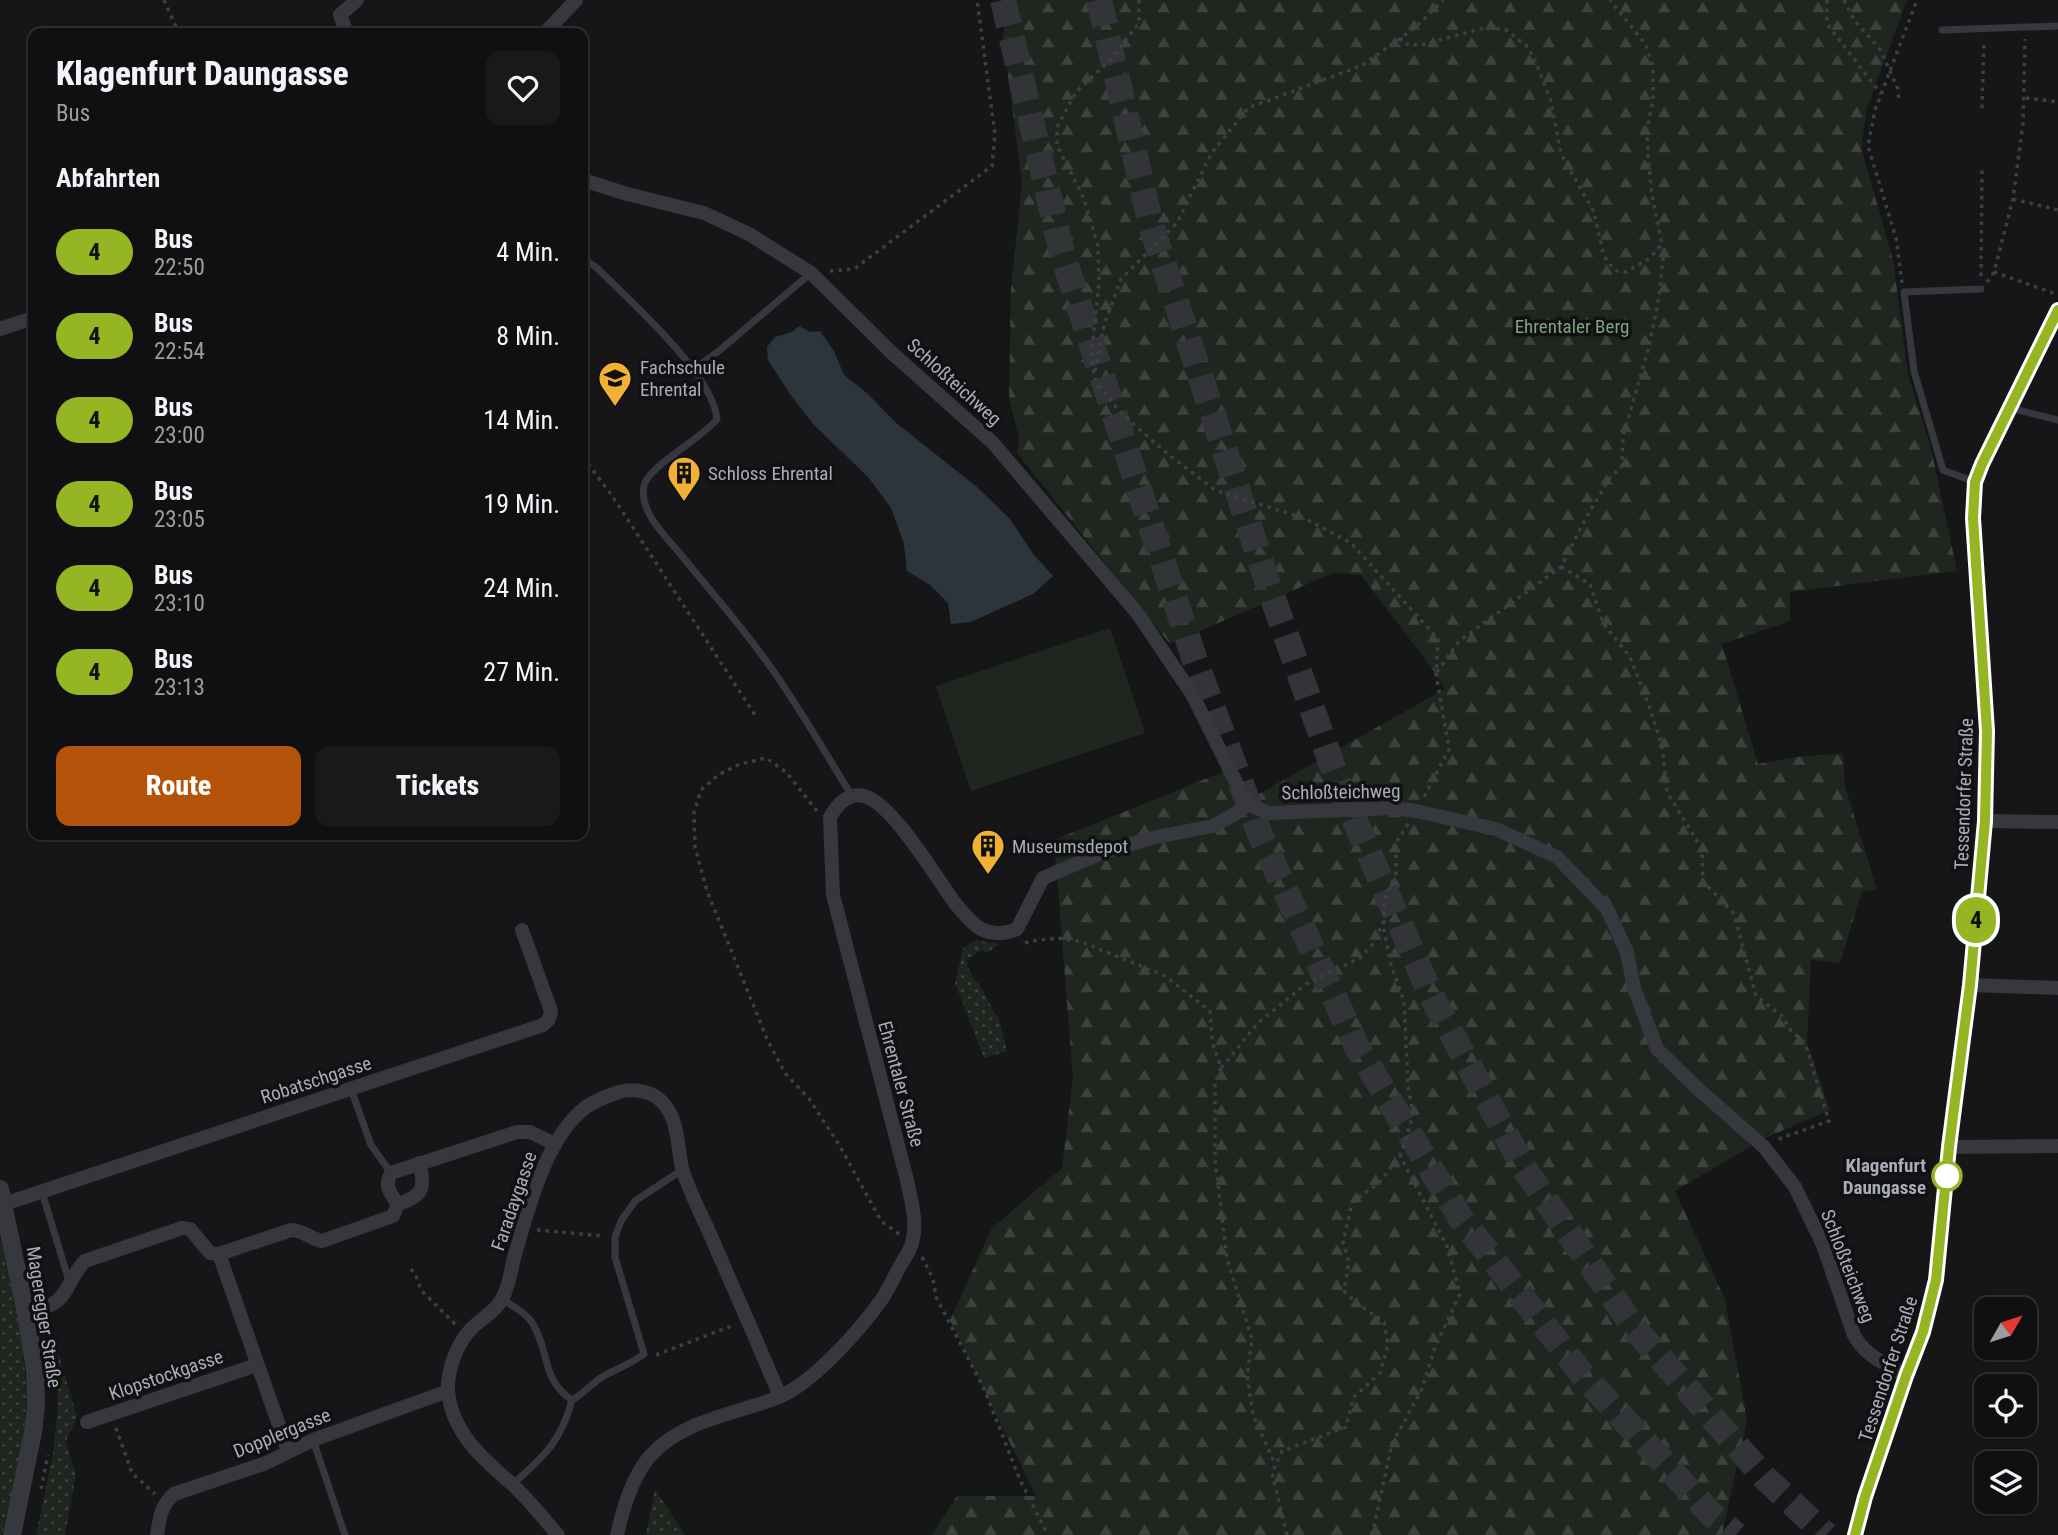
<!DOCTYPE html>
<html lang="de">
<meta charset="utf-8">
<style>
:root{--surface:#101012;--page:#19191b;--text:#f1f3f6;--muted:#9c9d9f;--line:#303032;--accent:#b45309}
body{margin:0;font-family:"Roboto Condensed",sans-serif;background:var(--page);color:var(--text);height:100vh;display:flex;flex-direction:column;font-size:26px;white-space:nowrap}
*{box-sizing:border-box;margin:0}
p{font-size:23px;color:var(--muted)}
.icon{flex:none;width:38px;height:38px;fill:none;stroke:currentColor;stroke-width:2;stroke-linecap:round;stroke-linejoin:round}
.map{position:relative;flex:1;overflow:hidden}
.details{position:absolute;left:28px;top:28px;width:560px;height:812px;display:flex;flex-direction:column;background:var(--surface);border-radius:14px;box-shadow:0 2px 5px #0004,0 0 0 2px var(--line)}
.details>*{flex:none}
.badge{padding:0 14px;border-radius:23px;font-size:24px;line-height:46px}
.needle{width:46px;rotate:51deg}
.tools{position:absolute;left:1974px;top:1297px;display:grid;gap:14px}
.tools a{display:grid;place-items:center;width:63px;height:63px;border-radius:14px;background:var(--surface);box-shadow:0 2px 5px #0004,0 0 0 2px var(--line);font-size:35px}
.map>.badge{position:absolute;translate:-50% -50%;box-shadow:0 0 0 4px #fff}
h2{padding:0 28px;font-size:26px;line-height:63px}
.round{display:grid;place-items:center;flex:none;width:74px;height:74px;border-radius:14px;background:var(--page)}
.summary{display:flex;align-items:center;justify-content:space-between;height:119px;padding:0 28px}
h1{font-size:33px;font-weight:800;line-height:52px}
.cta{display:flex;gap:14px;margin-top:auto;padding:14px 28px}
.cta a{flex:1;height:80px;border-radius:14px;background:var(--accent);color:#fff;font-size:28px;font-weight:800;line-height:80px;text-align:center}
.cta a+a{background:var(--page);color:var(--text)}
ul{padding:0;list-style:none}
li{display:flex;align-items:center;gap:21px;height:84px;padding:0 28px}
li div{flex:1}
li b{display:block;font-size:26px}
li em{font-style:normal}
li .badge{min-width:77px;font-weight:700;text-align:center}
.map>svg:first-child{display:block}
.green{fill:url(#green-dots)}
.forest{fill:url(#forest-firs)}
.pitch{fill:#1e261f}
.water{fill:#2c353c}
.lines{fill:none;stroke-linecap:round;stroke-linejoin:round}
.motorway-tunnel{stroke:#333438;stroke-width:26;stroke-dasharray:26 13;stroke-linecap:butt}
.path{stroke:#3d3f44;stroke-width:3.5;stroke-dasharray:3.5 5;stroke-linecap:butt}
.service{stroke:#37383d;stroke-width:7}
.minor{stroke:#37383d;stroke-width:14}
.tertiary{stroke:#37383d;stroke-width:18}
.line-casing{stroke:#fff;stroke-width:16}
.line{stroke:#96b522;stroke-width:10}
.stop-dot{fill:#fff;stroke:#96b522;stroke-width:3.5}
.labels{text-anchor:middle;dominant-baseline:central;stroke-width:7;stroke-linejoin:round;paint-order:stroke}
.park-label{font-size:19px;fill:#7fa381;stroke:#111113}
.poi-label{font-size:19px;fill:#a8adb8;stroke:#111113;text-anchor:start}
.street-label{font-size:19px;fill:#a8adb8;stroke:#111113}
.stop-label{font-size:19px;font-weight:bold;fill:#a8adb8;stroke:#111113;text-anchor:end}
</style>
<div class="map">
<svg width="2058" height="1535" viewBox="0 0 2058 1535">
<defs>
<pattern id="green-dots" width="8" height="8" patternUnits="userSpaceOnUse" patternTransform="scale(1.75)"><rect width="8" height="8" fill="#1e261f"/><path d="M2 2h.1M6 6h.1" fill="none" stroke="#3c433d" stroke-width="1.8" stroke-linecap="round"/></pattern>
<pattern id="forest-firs" width="22" height="20" patternUnits="userSpaceOnUse" patternTransform="scale(1.75)"><rect width="22" height="20" fill="#1e261f"/><path d="M5 1l3.5 6h-7zM16 11l3.5 6h-7z" fill="#3c433d"/></pattern>
</defs>
<rect width="100%" height="100%" fill="#161618"/>
<g class="green">
<path d="M976 940 1000 944 986 953 982 950 966 960 968 965 967 966 976 982H978L996 1015H998L1007 1051 984 1058 955 983 963 948Z"/>
<path d="M0 1237C11 1289 26 1343 26 1397 26 1443 12 1490 2 1535H0Z"/>
<path d="M57 1349 77 1417 66 1441 76 1475 65 1535H36L53 1454 58 1405Z"/>
<path d="M655 1489 685 1535H646Z"/>
</g>
<path class="forest" d="M1007 0H1907L1867 108 1861 148 1893 259 1908 375 1931 448 1957 571 1790 592V621L1722 644 1758 764 1803 756 1843 754 1845 786 1877 890 1862 891 1840 963 1811 960 1807 1042 1830 1110 1763 1139 1675 1191 1725 1299 1747 1420 1722 1535H932L957 1496H1036L950 1320 992 1228 1062 1168 1073 1078 1054 840 1225 771 1259 794 1445 689 1436 674 1361 575 1333 573 1170 644 1017 453 1019 438 1009 398 1011 289 1022 183 1003 37Z"/>
<path class="pitch" d="M1110 628 1145 733 971 791 936 686Z"/>
<path class="water" d="M799 326 810 332 820 331 834 351 844 375 867 393 895 422 977 487 1010 519 1034 555 1053 576 1033 594 971 622 951 624 948 603 930 585 907 571 904 544 891 508 868 477 813 424 790 394 768 360 767 347 775 337 792 332Z"/>
<g class="lines">
<g class="motorway-tunnel">
<path d="M1003 0 1062 253 1195 661 1261 837 1357 1047 1460 1217 1582 1374 1713 1516 1736 1535"/>
<path d="M1099 0 1151 225 1270 590 1338 782 1431 995 1524 1168 1635 1329 1764 1477 1826 1535"/>
</g>
<g class="path">
<path d="M164 0 179 33"/>
<path d="M1139 0V23L1109 61 1076 92 1057 127V145L1084 199 1098 246 1099 283 1091 358 1096 383 1123 415 1169 455 1215 490 1306 519 1351 543 1438 639 1436 674 1449 749 1423 799"/>
<path d="M1827 0V24L1881 94"/>
<path d="M1844 0 1854 20 1880 49 1898 89 1899 102"/>
<path d="M1400 38 1404 44 1421 45 1487 27 1506 30 1528 47 1536 63 1551 101 1561 154 1594 212 1603 253 1608 263 1617 271 1626 272 1650 258 1662 244 1652 196 1648 155 1647 130 1653 99V67L1646 45 1610 0"/>
<path d="M2026 98 2058 102"/>
<path d="M1982 108 1984 41"/>
<path d="M2013 199 2058 210"/>
<path d="M830 271 854 269 992 166 995 134 977 0"/>
<path d="M1994 272 2056 294"/>
<path d="M1981 276 1982 169"/>
<path d="M1987 282 1994 272 2013 199 2023 123 2025 39"/>
<path d="M1902 283 1896 238 1868 146 1875 110 1917 0"/>
<path d="M1095 371 1104 325 1121 279 1177 223 1211 154 1248 108 1363 65 1417 26 1443 0"/>
<path d="M583 457 613 497 755 715"/>
<path d="M1561 567 1590 584 1603 623 1630 657 1648 703 1662 745 1667 792 1702 849 1703 881 1734 914 1756 996 1782 1016 1791 1031 1805 1043 1829 1121 1776 1140"/>
<path d="M1437 672 1459 641 1561 567 1587 516 1610 478 1622 466 1623 436 1649 347 1659 297 1664 249 1662 244"/>
<path d="M817 811 786 772 766 758 740 764 718 775 701 790 694 812 695 847 707 891 767 1039 785 1073 810 1100 841 1148 881 1221 900 1235"/>
<path d="M1025 943 1032 941 1058 938 1082 942 1165 976 1210 1011 1212 1041 1221 1068 1259 1022 1306 984 1360 958 1375 942 1383 922"/>
<path d="M1221 1068 1215 1083V1159L1227 1259 1252 1339 1247 1375 1253 1415 1275 1464"/>
<path d="M537 1230 603 1236"/>
<path d="M922 1257 933 1279 936 1297 985 1391 1020 1480 1048 1535"/>
<path d="M411 1269 416 1276 421 1290 455 1324"/>
<path d="M656 1355 734 1325"/>
<path d="M116 1428 132 1473 155 1494"/>
<path d="M41 1489 48 1455"/>
<path d="M1287 1535 1272 1473 1282 1451 1346 1427 1353 1398 1380 1373 1388 1345 1384 1322 1358 1304 1344 1291 1349 1262 1343 1242 1352 1202 1379 1183 1400 1156 1413 1116 1408 1086 1404 1001 1391 965 1384 930V902L1396 873V843L1408 824"/>
<path d="M1372 1535 1392 1444 1422 1389 1435 1347 1460 1294 1447 1246 1400 1156"/>
</g>
<g class="service">
<path d="M1942 30 2058 26"/>
<path d="M583 262 587 261 597 268C630 301 713 374 717 419 703 438 647 467 644 486 639 510 663 534 677 550 707 587 739 623 767 662 798 705 824 751 852 796"/>
<path d="M694 369 720 350 811 273"/>
<path d="M2010 408 2058 420"/>
<path d="M1975 482 1943 470 1914 371 1904 292 1981 289"/>
<path d="M351 1089 371 1145 391 1173"/>
<path d="M42 1192 69 1281"/>
<path d="M502 1299C514 1307 529 1314 535 1328 550 1356 542 1380 572 1400 583 1394 590 1386 599 1379 614 1369 630 1365 644 1354L615 1257V1237L621 1221 635 1201 682 1170"/>
<path d="M313 1440 345 1535"/>
<path d="M512 1485C544 1456 561 1442 572 1400"/>
</g>
<g class="minor">
<path d="M347 33 340 15 357 0"/>
<path d="M545 33 576 0"/>
<path d="M583 180 627 194 704 213 749 234 811 273 892 353 993 443 1138 614 1192 694 1247 804 1269 813 1395 808 1416 811 1496 829 1557 857 1607 909 1627 952 1634 988 1657 1049 1696 1087 1764 1147 1795 1187 1823 1245 1854 1335C1865 1356 1886 1364 1906 1376"/>
<path d="M0 329 33 318"/>
<path d="M1985 821 2058 822"/>
<path d="M1970 985 2058 988"/>
<path d="M1949 1147 2058 1146"/>
<path d="M4 1204 543 1025 549 1019 551 1011 522 930"/>
<path d="M398 1204C390 1193 384 1186 391 1173L517 1132H530L555 1144"/>
<path d="M398 1204C423 1196 426 1188 419 1163"/>
<path d="M219 1254 288 1451"/>
<path d="M26 1314C35 1310 46 1308 54 1303 67 1296 73 1272 85 1261L182 1228 190 1229 210 1253 219 1254 291 1230C303 1230 311 1239 322 1241L393 1216 398 1204"/>
<path d="M87 1422 257 1365"/>
<path d="M157 1535C160 1517 160 1507 174 1494L266 1463 313 1440 448 1391"/>
<path d="M558 1535C543 1518 529 1500 512 1484 483 1459 452 1433 448 1391 447 1370 457 1343 472 1328 482 1318 496 1311 502 1299 509 1287 511 1270 514 1258 528 1210 545 1138 586 1107 596 1100 607 1096 619 1092 634 1088 653 1091 663 1103 679 1120 677 1146 682 1168 688 1190 704 1219 713 1241 736 1293 758 1344 780 1396"/>
<path d="M617 1535C623 1508 633 1473 653 1453 686 1419 737 1414 779 1397 814 1382 860 1330 882 1299 889 1289 894 1277 900 1266 904 1259 910 1251 912 1243 918 1222 911 1200 907 1180L833 895 830 817C837 805 848 792 864 796 892 803 936 877 954 902 962 911 970 923 981 929 993 935 1005 934 1017 929L1043 878 1104 852 1156 837 1213 826 1235 814 1247 804"/>
<path d="M1854 1535 1865 1497 1906 1376 1923 1332 1936 1280 1949 1147 1970 985 1985 821 1987 731 1973 518 1975 482 1982 464 2058 310"/>
</g>
<path class="tertiary" d="M0 1189 26 1314 35 1370 36 1406 33 1432 12 1535"/>
</g>
<g class="lines">
<defs>
<path id="line" d="M1855 1535 1865 1497 1906 1376 1923 1332 1936 1280 1949 1147 1970 985 1985 821 1987 731 1973 518 1975 482 1982 464 2058 310"/>
</defs>
<use href="#line" class="line-casing"/>
<use href="#line" class="line"/>
</g>
<defs>
<symbol id="school-pin" viewBox="-11 -11 22 30"><path d="M0 17L-7.5 6A9.5 9.5 0 1 1 7.5 6Z" fill="#f2b134" stroke="#111113"/><path d="M0-5L7-2L0 1L-7-2ZM-4 1L0 2.5L4 1V4Q0 6-4 4Z" fill="#111"/></symbol>
<symbol id="building-pin" viewBox="-11 -11 22 30"><path d="M0 17L-7.5 6A9.5 9.5 0 1 1 7.5 6Z" fill="#f2b134" stroke="#111113"/><path d="M-4-6H4V6H1V3H-1V6H-4ZM-2.5-4.3h1.7v1.8h-1.7ZM.8-4.3h1.7v1.8H.8ZM-2.5-1h1.7V.8h-1.7ZM.8-1h1.7V.8H.8Z" fill="#111"/></symbol>
</defs>
<g fill-rule="evenodd">
<use href="#school-pin" x="596" y="359" width="38" height="52"/>
<use href="#building-pin" x="665" y="454" width="38" height="52"/>
<use href="#building-pin" x="969" y="827" width="38" height="52"/>
</g>
<circle class="stop-dot" cx="1947" cy="1176" r="14"/>
<g class="labels">
<g class="park-label">
<text x="1572" y="326">Ehrentaler Berg</text>
</g>
<g class="poi-label">
<text x="640" y="367">Fachschule<tspan x="640" dy="22">Ehrental</tspan></text>
<text x="708" y="473">Schloss Ehrental</text>
<text x="1012" y="846">Museumsdepot</text>
</g>
<g class="street-label">
<text transform="translate(954 382) rotate(42)">Schloßteichweg</text>
<text transform="translate(1341 792) rotate(-1)">Schloßteichweg</text>
<text transform="translate(1964 794) rotate(-88)">Tessendorfer Straße</text>
<text transform="translate(316 1080) rotate(-18)">Robatschgasse</text>
<text transform="translate(901 1084) rotate(75)">Ehrentaler Straße</text>
<text transform="translate(514 1201) rotate(-71)">Faradaygasse</text>
<text transform="translate(1848 1266) rotate(69)">Schloßteichweg</text>
<text transform="translate(44 1317) rotate(81)">Mageregger Straße</text>
<text transform="translate(1888 1369) rotate(-72)">Tessendorfer Straße</text>
<text transform="translate(166 1375) rotate(-19)">Klopstockgasse</text>
<text transform="translate(282 1433) rotate(-22)">Dopplergasse</text>
</g>
<g class="stop-label">
<text x="1926" y="1165">Klagenfurt<tspan x="1926" dy="22">Daungasse</tspan></text>
</g>
</g>
</svg>
<div class="tools">
<a><svg class="needle" viewBox="-14 -14 28 28"><path d="M0-13l5 13h-10z" fill="#e53935"/><path d="M0 13l5-13h-10z" fill="#9c9d9f"/></svg></a>
<a><svg class="icon" aria-label="locate" viewBox="0 0 24 24"><circle cx="12" cy="12" r="6"/><path d="M12 2v4M12 18v4M2 12h4M18 12h4"/></svg></a>
<a><svg class="icon" aria-label="layers" viewBox="0 0 24 24"><path d="M12 4l9 5-9 5-9-5zM3 14l9 5 9-5"/></svg></a>
</div>
<b class="badge" style="left:1976px;top:920px;background:#96b522;color:#111">4</b>
<section class="details">
<div class="summary"><div><h1>Klagenfurt Daungasse</h1><p>Bus</p></div><a class="round"><svg class="icon" aria-label="heart" viewBox="0 0 24 24"><path d="M12 20l-8-8c-3-5 5-10 8-4 3-6 11-1 8 4z"/></svg></a></div>
<h2>Abfahrten</h2>
<ul>
<li><span class="badge" style="background:#96b522;color:#111">4</span><div><b>Bus</b><p>22:50</p></div><em>4 Min.</em></li>
<li><span class="badge" style="background:#96b522;color:#111">4</span><div><b>Bus</b><p>22:54</p></div><em>8 Min.</em></li>
<li><span class="badge" style="background:#96b522;color:#111">4</span><div><b>Bus</b><p>23:00</p></div><em>14 Min.</em></li>
<li><span class="badge" style="background:#96b522;color:#111">4</span><div><b>Bus</b><p>23:05</p></div><em>19 Min.</em></li>
<li><span class="badge" style="background:#96b522;color:#111">4</span><div><b>Bus</b><p>23:10</p></div><em>24 Min.</em></li>
<li><span class="badge" style="background:#96b522;color:#111">4</span><div><b>Bus</b><p>23:13</p></div><em>27 Min.</em></li>
</ul>
<div class="cta"><a>Route</a><a>Tickets</a></div>
</section>
</div>
